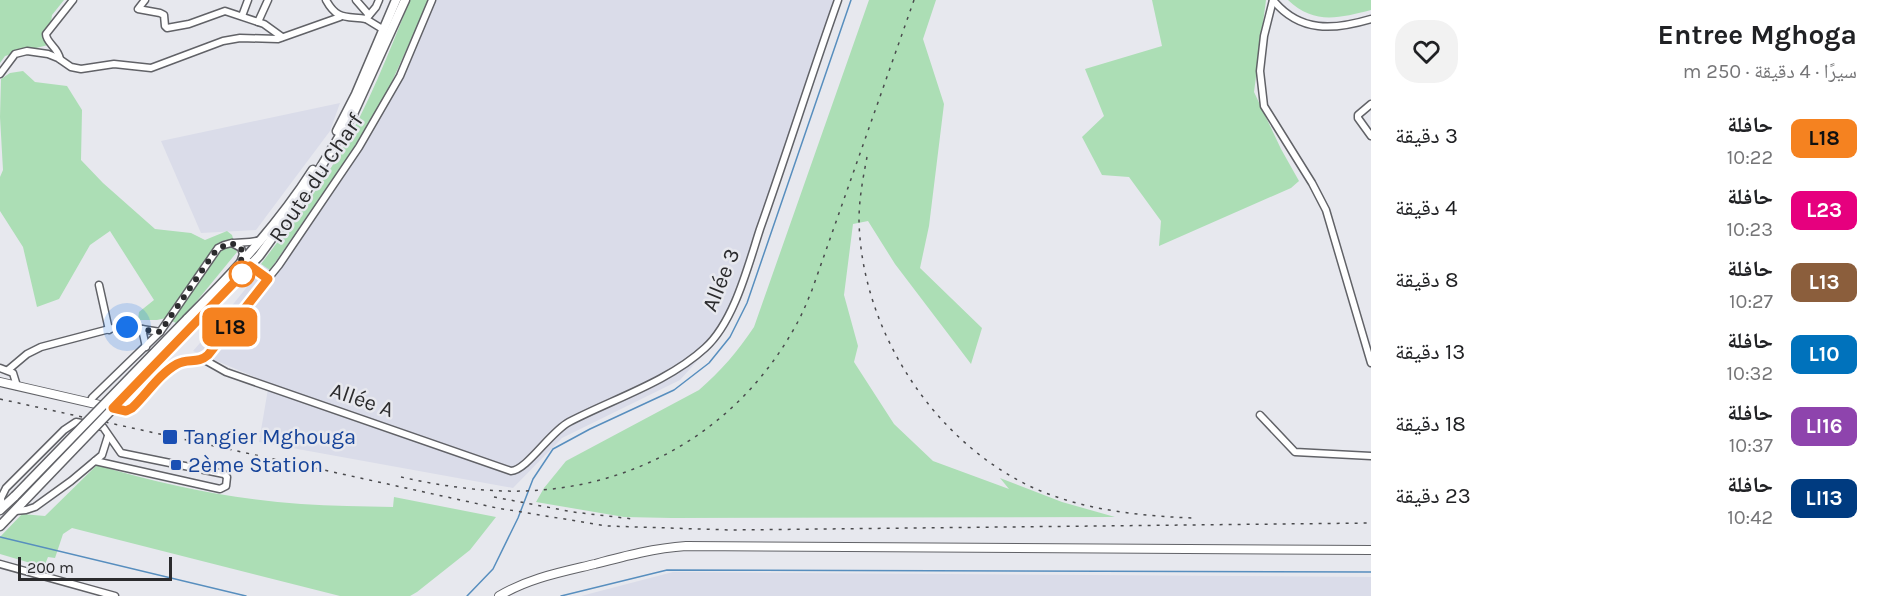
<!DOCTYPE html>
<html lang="ar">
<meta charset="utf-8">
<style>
:root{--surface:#fff;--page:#f2f2f2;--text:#202124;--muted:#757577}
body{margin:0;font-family:Karla,"Noto Naskh Arabic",sans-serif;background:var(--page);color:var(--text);direction:rtl;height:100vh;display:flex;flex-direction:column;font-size:22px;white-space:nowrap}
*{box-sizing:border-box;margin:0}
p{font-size:20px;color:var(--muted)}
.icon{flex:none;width:33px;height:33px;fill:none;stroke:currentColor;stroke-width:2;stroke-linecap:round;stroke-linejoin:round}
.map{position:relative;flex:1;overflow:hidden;direction:ltr}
.panel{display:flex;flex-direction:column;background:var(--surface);width:510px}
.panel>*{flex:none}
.badge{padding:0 12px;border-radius:9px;font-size:21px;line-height:39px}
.scale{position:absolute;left:18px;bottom:15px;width:154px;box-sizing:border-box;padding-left:6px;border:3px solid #2b2b2d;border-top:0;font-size:16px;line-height:21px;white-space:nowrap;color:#2b2b2d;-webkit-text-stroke:4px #e7e8ee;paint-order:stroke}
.you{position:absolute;width:30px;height:30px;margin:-15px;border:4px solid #fff;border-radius:50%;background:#1a73e8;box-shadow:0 0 0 9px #1a73e833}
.map>.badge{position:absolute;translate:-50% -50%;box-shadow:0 0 0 3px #fff}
.round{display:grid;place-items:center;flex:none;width:63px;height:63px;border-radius:24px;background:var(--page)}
.overview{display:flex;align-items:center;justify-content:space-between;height:102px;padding:0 24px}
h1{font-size:28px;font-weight:700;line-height:45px}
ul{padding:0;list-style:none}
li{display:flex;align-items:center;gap:18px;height:72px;padding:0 24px}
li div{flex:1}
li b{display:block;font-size:22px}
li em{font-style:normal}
li .badge{min-width:66px;font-weight:700;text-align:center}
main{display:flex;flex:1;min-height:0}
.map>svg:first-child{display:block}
.built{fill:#dadce9}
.green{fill:#acdeb5}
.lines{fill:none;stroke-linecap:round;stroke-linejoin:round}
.stream{stroke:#578ebe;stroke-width:1.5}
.minor-casing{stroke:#616267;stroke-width:9}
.major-casing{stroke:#616267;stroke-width:10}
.highway-casing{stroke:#616267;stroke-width:11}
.minor{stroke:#fff;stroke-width:6}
.major{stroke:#fff;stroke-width:8}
.highway{stroke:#fff;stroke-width:8}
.rail{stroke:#4a4a4d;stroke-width:1.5;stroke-dasharray:3 6;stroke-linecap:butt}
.highway-bridge-casing{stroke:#616267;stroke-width:11;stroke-linecap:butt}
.highway-bridge{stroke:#fff;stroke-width:8}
.line-casing{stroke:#fff;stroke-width:14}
.line{stroke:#f58220;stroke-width:9}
.walk{stroke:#2b2b2d;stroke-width:6;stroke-dasharray:0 10.8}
.stop-dot{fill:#fff;stroke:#f58220;stroke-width:3}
.transit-dot{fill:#1a4fb4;stroke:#e7e8ee;stroke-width:2}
.labels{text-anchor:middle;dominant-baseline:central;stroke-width:5;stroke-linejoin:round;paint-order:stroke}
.street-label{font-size:22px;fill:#2b2b2d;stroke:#e7e8ee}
.transit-label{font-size:22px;fill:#164399;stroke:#e7e8ee;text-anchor:start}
</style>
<main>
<section class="panel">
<div class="overview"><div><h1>Entree Mghoga</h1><p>سيرًا · 4 دقيقة · 250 m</p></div><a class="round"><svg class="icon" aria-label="heart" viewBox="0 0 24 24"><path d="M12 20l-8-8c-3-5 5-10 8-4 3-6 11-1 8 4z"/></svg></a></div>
<ul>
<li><span class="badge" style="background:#f58220;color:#111">L18</span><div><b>حافلة</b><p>10:22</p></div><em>3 دقيقة</em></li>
<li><span class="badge" style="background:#e6007e;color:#fff">L23</span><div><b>حافلة</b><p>10:23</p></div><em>4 دقيقة</em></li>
<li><span class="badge" style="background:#8b5e3c;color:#fff">L13</span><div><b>حافلة</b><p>10:27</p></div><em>8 دقيقة</em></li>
<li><span class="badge" style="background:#0072bc;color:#fff">L10</span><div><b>حافلة</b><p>10:32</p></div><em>13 دقيقة</em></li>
<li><span class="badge" style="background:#8e44ad;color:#fff">LI16</span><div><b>حافلة</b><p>10:37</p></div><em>18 دقيقة</em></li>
<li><span class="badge" style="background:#003b80;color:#fff">LI13</span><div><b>حافلة</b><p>10:42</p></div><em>23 دقيقة</em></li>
</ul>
</section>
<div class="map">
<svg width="1371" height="596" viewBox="0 0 1371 596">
<rect width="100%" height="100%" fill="#e7e8ee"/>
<g class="built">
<path d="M433 0H842L727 328 680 380 562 438 513 488 259 442 269 383 193 351 226 313 375 128 419 43Z"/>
<path d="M340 103 330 131 256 230 201 233 161 141Z"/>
<path d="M673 572 1371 577V596H581Z"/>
</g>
<g class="green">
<path d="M0 0H64L52 15 48 45 5 56 0 63Z"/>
<path d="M410 0H429L384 99 349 155 270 270 261 264C288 228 316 193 339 155 368 107 389 52 410 0Z"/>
<path d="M869 0H936L923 39 944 104 929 226 920 268 982 328 971 364 895 264 868 221 853 224 844 295 858 346 854 362 894 424 933 461 1009 489 1000 478 1062 502 1115 517 672 518 624 517 536 502 544 488 566 461 699 390C721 371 738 351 754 327Z"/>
<path d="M1152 0H1266L1254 92 1281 149 1299 181 1291 188 1159 246 1161 221 1129 177 1102 175 1082 137 1104 116 1085 69 1162 46Z"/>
<path d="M1288 0H1371V10C1339 18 1314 25 1288 0Z"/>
<path d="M23 71 35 82 67 86 82 110 81 160 103 183 155 229 191 233 205 240 227 231 232 235 237 252 178 324 166 318 157 320H138L139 312 154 300 110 231 90 245 59 299 37 307 23 247 0 211V177L3 170 0 117 1 79 10 73Z"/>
<path d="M97 465C163 485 232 499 301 504 331 506 362 506 393 507L394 497 496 517 470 550 417 592 410 596H340L72 528 63 534 55 558 48 557 44 567 0 554V537L22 514 45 516Z"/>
</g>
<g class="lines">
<g class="stream">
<path d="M0 537 246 596"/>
<path d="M467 596 493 569 518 518 533 479 553 449 590 429 674 390 709 363 730 337 747 303 851 0"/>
<path d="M561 596 667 570 1371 572"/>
</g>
<defs>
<g id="minor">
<path d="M145 0 138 9 160 13 164 15 165 26 167 28 189 24 225 11 264 24 282 37"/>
<path d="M326 0C337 20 345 16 366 19"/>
<path d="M356 0 369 15"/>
<path d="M379 0 376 7 366 19 384 30"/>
<path d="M432 0 400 76 359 147 279 265 203 359 226 372 511 471C527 470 550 432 569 422 613 399 668 382 705 348 734 322 748 266 760 229 787 153 811 76 838 0"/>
<path d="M1273 0 1264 36 1260 71 1264 106 1312 183 1326 210 1371 363"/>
<path d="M1273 0C1300 33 1334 30 1371 19"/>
<path d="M242 16 248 0"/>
<path d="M258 22 268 0"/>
<path d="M60 59C58 47 46 43 46 34L73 0"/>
<path d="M0 74 15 54 27 51 48 54 58 58 71 67 81 69 114 64 151 68 223 41 240 38 278 39 340 17"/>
<path d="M1371 104 1358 115V118L1371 136"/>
<path d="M232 243 241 248 243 254 241 260"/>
<path d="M250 266 268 279"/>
<path d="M99 285 109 330"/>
<path d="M146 347 142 329 160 332"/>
<path d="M0 368 13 373 17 386"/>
<path d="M8 370 27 354 41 347 117 327 142 329"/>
<path d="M90 402 92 398 160 332 218 248C232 239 245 245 260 240"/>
<path d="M1260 415 1295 452 1371 456"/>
<path d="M2 508 1 498 6 488 64 430 76 422 103 427 121 453 224 474 227 477 226 486 220 489 95 461"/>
<path d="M15 511 26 510 35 507 71 481 102 455 108 436"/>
<path d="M0 564 115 596"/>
</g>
<g id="major">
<path d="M0 382 126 411 132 409 172 367 185 361H197L203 359"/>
<path d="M499 596C529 578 562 572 595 564 625 556 655 548 686 546L1371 550"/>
</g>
<g id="highway">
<path d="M337 131 356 94 396 0"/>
<path d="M187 319C233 273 278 225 313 170"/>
<path d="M193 325 259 256 307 190 353 114 405 0"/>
<path d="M0 510 15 496"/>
<path d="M0 526 23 502"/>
</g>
</defs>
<use href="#minor" class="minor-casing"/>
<use href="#major" class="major-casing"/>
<use href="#highway" class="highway-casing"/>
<use href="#minor" class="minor"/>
<use href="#major" class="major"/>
<use href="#highway" class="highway"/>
<g class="rail">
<path d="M867 157C863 178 859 199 859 220 861 331 935 444 1036 489 1084 510 1140 516 1192 518"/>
<path d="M0 399 497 508 607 526 731 530 1371 523"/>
<path d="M401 477C446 487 495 494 542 490 650 481 742 422 795 327 802 315 807 302 812 290L914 0"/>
<path d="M494 497 573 512 633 519"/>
</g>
<defs>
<g id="highway-bridge">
<path d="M15 496 187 319"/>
<path d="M23 502 193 325"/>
</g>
</defs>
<use href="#highway-bridge" class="highway-bridge-casing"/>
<use href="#highway-bridge" class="highway-bridge"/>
</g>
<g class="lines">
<defs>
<path id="line" d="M250 266 268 279 208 355C198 364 188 358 177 364 159 374 146 395 132 408L126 411 113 408Z"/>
</defs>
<use href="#line" class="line-casing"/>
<use href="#line" class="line"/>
<path class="walk" d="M127 327 160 332 214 253 226 244H236L241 248 243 256 236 270 242 274"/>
</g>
<circle class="stop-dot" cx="242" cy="274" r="12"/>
<g class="transit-dot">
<rect x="162" y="429" width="16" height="16" rx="3"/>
<rect x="170" y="459" width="12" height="12" rx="3"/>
</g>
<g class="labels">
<g class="street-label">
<text transform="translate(316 178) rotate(-56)">Route du Charf</text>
<text transform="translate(721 280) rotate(-68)">Allée 3</text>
<text transform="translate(362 400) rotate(19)">Allée A</text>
</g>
<g class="transit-label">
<text x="184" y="437">Tangier Mghouga</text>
<text x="188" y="465">2ème Station</text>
</g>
</g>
</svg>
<div class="scale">200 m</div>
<div class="you" style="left:127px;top:327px"></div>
<b class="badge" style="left:230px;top:327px;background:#f58220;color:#111">L18</b>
</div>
</main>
